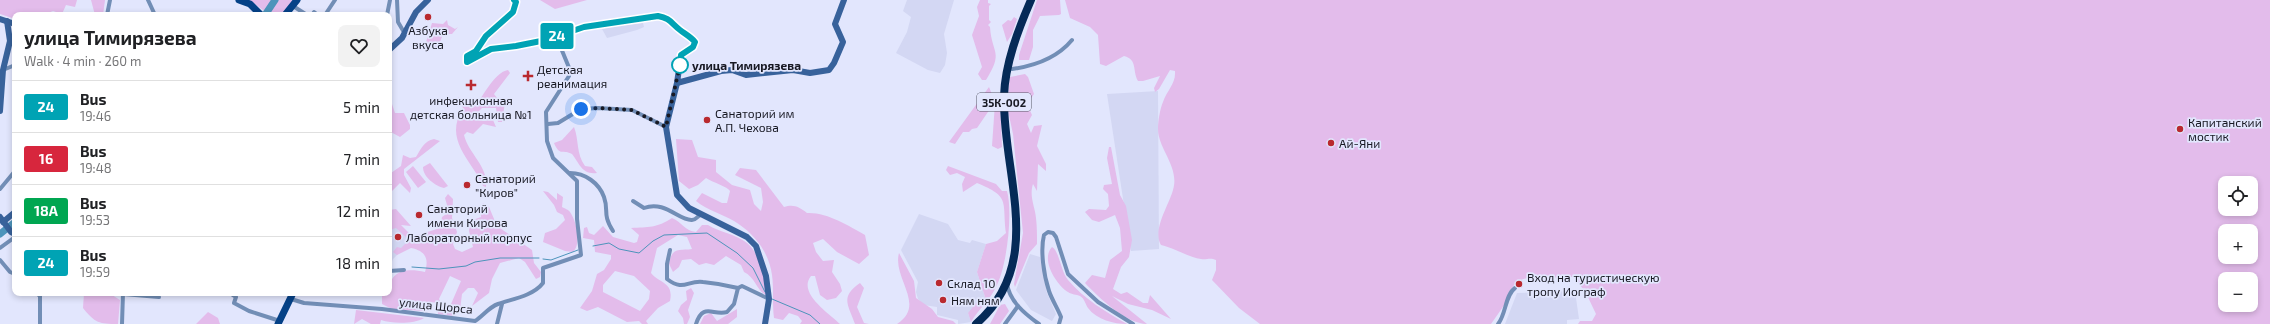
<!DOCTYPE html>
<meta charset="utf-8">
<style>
:root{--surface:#fff;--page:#f2f2f2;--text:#202124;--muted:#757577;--line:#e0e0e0}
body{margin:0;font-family:"Exo 2",sans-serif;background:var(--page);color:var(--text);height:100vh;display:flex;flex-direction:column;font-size:15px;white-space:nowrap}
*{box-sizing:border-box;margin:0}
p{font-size:13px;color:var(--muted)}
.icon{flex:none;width:22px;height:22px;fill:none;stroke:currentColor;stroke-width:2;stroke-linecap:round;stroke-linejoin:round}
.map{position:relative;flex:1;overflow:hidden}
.drawer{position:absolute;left:12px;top:12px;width:380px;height:284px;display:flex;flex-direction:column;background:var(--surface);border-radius:8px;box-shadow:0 2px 6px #0003}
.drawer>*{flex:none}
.badge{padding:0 8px;border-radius:3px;font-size:14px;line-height:26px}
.controls{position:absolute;left:2218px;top:176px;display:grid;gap:8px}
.controls a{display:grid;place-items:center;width:40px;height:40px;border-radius:8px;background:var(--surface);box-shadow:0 2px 6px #0003;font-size:20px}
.you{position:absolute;width:20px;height:20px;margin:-10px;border:3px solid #fff;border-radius:50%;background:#1a73e8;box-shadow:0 0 0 6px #1a73e833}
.map>.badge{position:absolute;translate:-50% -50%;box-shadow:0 0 0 2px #fff}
.round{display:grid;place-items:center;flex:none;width:42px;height:42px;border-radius:8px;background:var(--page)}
.headline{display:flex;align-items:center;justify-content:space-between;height:68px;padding:0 12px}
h1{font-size:19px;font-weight:700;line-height:30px}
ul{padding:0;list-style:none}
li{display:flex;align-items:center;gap:12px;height:52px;padding:0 12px;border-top:1px solid var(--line)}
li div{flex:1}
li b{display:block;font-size:15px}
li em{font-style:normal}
li .badge{min-width:44px;font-weight:700;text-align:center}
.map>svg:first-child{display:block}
.built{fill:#d3d7f3}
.green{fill:#e3bceb;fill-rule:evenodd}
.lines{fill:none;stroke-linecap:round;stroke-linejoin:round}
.stream{stroke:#4d94bb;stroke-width:1}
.river{stroke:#4d94bb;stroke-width:7}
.street{stroke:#728eb6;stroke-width:4}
.secondary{stroke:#38629b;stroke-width:6}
.primary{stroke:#054187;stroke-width:7}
.highway{stroke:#052a57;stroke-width:8}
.line-casing{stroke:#fff;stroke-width:9}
.line{stroke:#00a3b4;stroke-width:6}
.walk{stroke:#181923;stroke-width:4;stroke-dasharray:0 7.2}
.poi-dot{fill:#b9292f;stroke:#e2e6fd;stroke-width:1.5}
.stop-dot{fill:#fff;stroke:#00a3b4;stroke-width:2}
.labels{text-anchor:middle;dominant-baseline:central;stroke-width:3.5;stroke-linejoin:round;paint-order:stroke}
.shield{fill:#e2e6fd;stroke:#555664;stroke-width:1}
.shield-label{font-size:11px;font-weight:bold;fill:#181923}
.poi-label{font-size:12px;fill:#181923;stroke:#e2e6fd;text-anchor:start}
.stop-label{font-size:12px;font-weight:bold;fill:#181923;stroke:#e2e6fd;text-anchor:start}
.street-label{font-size:12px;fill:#181923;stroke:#e2e6fd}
</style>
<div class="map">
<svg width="2270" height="324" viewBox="0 0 2270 324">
<rect width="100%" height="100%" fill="#e2e6fd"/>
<g class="built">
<path d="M907 0H954L944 34 947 53 945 65 940 73 928 70 896 53 907 32 911 17 903 11Z"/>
<path d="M643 23 644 27 637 30 607 38 602 29 613 26Z"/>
<path d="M1158 91 1159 249 1131 251 1107 94Z"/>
<path d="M919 214 948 224 958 240 970 243 972 240 986 244 977 272 985 297 982 303 968 313 971 322 958 324V320L937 315V307L924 305 918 299 916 292 918 282 901 250Z"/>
<path d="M389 217 412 240 393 259 389 268Z"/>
<path d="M1030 254 1040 257 1047 293 1056 314 1052 321 1031 310 1016 290Z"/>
<path d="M1575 291 1579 319 1567 320V324H1505L1517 293Z"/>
</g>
<g class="green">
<path d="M0 0H77L75 7 66 5 62 14 53 11 43 15H15V19L0 14Z"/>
<path d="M91 0H105L103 15H95Z"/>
<path d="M249 0H295L283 15H270Z"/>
<path d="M540 0H587L555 9Z"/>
<path d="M980 0H988V3L991 4 989 6V20L991 22 988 25 990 27C992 55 1004 51 986 80H982L978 74 982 67 972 35 979 16 977 7Z"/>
<path d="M1037 0H1060L1061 14 1059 15 1040 16 1033 30V47L1029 60H1019V55Z"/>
<path d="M1065 0H2270V324H1578L1580 321H1592L1596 314 1586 293 1574 277 1527 278 1517 281 1509 292 1505 304 1491 324H1260L1239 308 1212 280 1216 270V260C1210 257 1207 260 1201 259 1187 257 1175 248 1161 245 1152 230 1169 205 1173 190 1180 167 1158 149 1158 129 1158 121 1160 109 1163 102 1167 90 1176 84 1175 71L1170 70 1159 89 1155 92 1154 88 1160 76 1143 81H1138C1132 70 1138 60 1124 56L1106 66 1100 64 1098 35 1090 27 1070 18ZM2225 183H2251V209H2225ZM2225 231H2251V257H2225ZM2225 279H2251V305H2225Z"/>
<path d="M1014 17 1017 19 1012 34 1007 42 1002 25 1008 20 1011 21Z"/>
<path d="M447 20 448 25 455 29 458 27 452 34H443L437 50 426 42 432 23 443 24Z"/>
<path d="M508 70 510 73 494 94 497 98 504 100 505 102 502 122H498L496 108H482L479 111 478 118 483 121 493 120 496 127 483 124 473 134 467 132 464 135C468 153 489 167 486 187L483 186C471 159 443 140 463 108L458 97 473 108C483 98 494 72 508 70Z"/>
<path d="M1025 74 1028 77 1034 94 1027 104 1032 115 1027 124 1031 133 1034 126 1042 125 1037 146 1046 164V171L1038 164 1037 191 1033 184C1029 197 1035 206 1036 218 1037 226 1037 235 1037 244L1029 253 1015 287 1014 284 1023 233 1013 134 1007 106 1010 77Z"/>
<path d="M989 87 993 97 990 109 977 128 972 129 969 132H963L955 144 949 142Z"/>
<path d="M998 102 1000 104 1002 147 998 149 992 146 995 103Z"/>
<path d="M392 104 395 113H404L410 125V129L400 137 389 131V109Z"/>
<path d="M574 127C579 139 576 154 585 166L592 167 597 173C582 175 580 164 572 154 563 149 560 157 554 143L562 140Z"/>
<path d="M434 139 440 141 404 169V175L411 188 410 193 400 183 389 194V171L391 173 401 166 403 155 410 158 416 157C421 149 424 141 434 139Z"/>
<path d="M676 139 692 140 698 157 716 160V172L732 185 750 190 754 204 761 211 763 202 761 188 735 175 740 168 756 170 784 207C794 204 799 207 807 213 827 212 849 226 865 235L869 255 859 264 837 252 823 239 813 243 816 252 823 261 834 260 832 272 840 284 842 291 836 298 827 300 820 295 815 276H811C797 293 830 314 840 324H800L802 321 798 316 789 313 783 320 774 318C772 304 774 289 772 275 769 252 754 233 734 221 722 214 707 210 696 201L702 193 722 203H727L730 191C728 187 712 182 706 178L698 185 689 189 679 181Z"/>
<path d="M1109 147H1111L1120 195 1126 206 1132 240 1129 257 1121 267 1113 289 1121 294 1127 292 1143 303H1148L1150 295 1171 319 1152 310 1128 304 1112 296 1147 324C1127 324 1099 298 1085 283L1092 275 1105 278 1110 260 1122 251 1120 228 1115 215 1099 222 1092 220 1085 212 1089 209 1106 210 1109 206 1108 194 1103 189 1104 185 1112 184 1107 158Z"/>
<path d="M430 163 448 186 444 188C435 186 423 177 423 167Z"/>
<path d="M413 166 426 182 418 188 406 172Z"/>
<path d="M948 166 996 184 1002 191H1007C1013 212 1007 267 996 287 990 300 978 310 971 322L968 313 977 302 982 303 985 297 977 272 985 247 986 244 997 241 1006 233C1002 201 1011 197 977 183L963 192 962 184 965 177 957 173 950 175 946 170Z"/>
<path d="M543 191 548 192 557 200V193L563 197 562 207C564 208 569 210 570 212 576 220 582 244 573 252L565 251 543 242 545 233 556 229 565 220 563 215 557 212 554 205Z"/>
<path d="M448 194 453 199 452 218 457 232 453 244 455 249 462 252 473 247 469 231 470 221 481 217 480 207 483 203 489 207 497 226 532 250 534 263 541 272 540 277 536 279 525 262 519 258 500 263 492 279 489 293 472 306 478 293 474 288H468L462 294 460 310 451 304 461 281 450 276 439 299C442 307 452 307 456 315L454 316 438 314 437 303 431 302 429 309 424 311 392 309 382 304V293H389C389 270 406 268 425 272 429 259 426 251 411 248L397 255 393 252 397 247 401 248 412 237 440 228 442 217 449 212 445 198Z"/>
<path d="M396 209 411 226 401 225 411 235 408 239 396 228 389 230V210Z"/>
<path d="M672 218C682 222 685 231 696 232L702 225H708C719 232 736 234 747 243 761 255 765 278 766 295 757 291 755 277 744 272L741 265 726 256 714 265 706 263 699 265 691 259 682 260 679 267 673 272 669 264C672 246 680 251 692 249L687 237 678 235 657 248 651 273C660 284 674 282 670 301L658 308 646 321 648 324H642L639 321 627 322 598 307 587 311 580 308 592 291 597 274 604 270 611 259V255L595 252 594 240 583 238 584 228 587 227 589 233 594 235 603 226 613 237 634 243 637 242 639 235 631 228C648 227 657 228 672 218ZM615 271 634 276 650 291 649 299 640 311 603 292V285Z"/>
<path d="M1052 247C1059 250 1061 272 1068 280 1084 299 1106 312 1127 324 1114 324 1097 320 1088 308 1085 304 1085 299 1080 296 1076 294 1072 295 1068 292 1057 285 1040 260 1052 247Z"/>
<path d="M899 253 914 281 916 298 932 309 938 317 953 321 956 324H897C927 305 892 278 899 253Z"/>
<path d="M860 283 864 288 857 307 864 323 869 324H855C848 304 840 297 860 283Z"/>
<path d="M691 288 694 293 688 310 690 317 687 324H684L683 318 678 311 681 305 687 300 686 291Z"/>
<path d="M84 293 112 295 120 300 118 324C99 324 95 323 83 308Z"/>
<path d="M1005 304 1009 311 1000 324H990L1000 305Z"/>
<path d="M737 309V317L728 324H700L704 316 711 313 717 321Z"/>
<path d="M356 310 424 318C414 324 393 324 381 320L380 324H371L362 319 354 324Z"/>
<path d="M208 312 218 318 220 324H196Z"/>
</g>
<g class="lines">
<g class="stream">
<path d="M593 246 609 243 619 249 639 253 653 241 664 235 707 233 737 253 753 268 765 292"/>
<path d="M543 259 551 260 578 250"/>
<path d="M412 267 439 269 466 266 475 262 500 258H539"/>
<path d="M772 299 810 315 820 324"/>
</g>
<g class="river">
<path d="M265 15 275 0"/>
<path d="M0 234 15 222"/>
</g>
<g class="street">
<path d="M148 0 155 15"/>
<path d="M397 0 398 22 405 34"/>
<path d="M514 0 516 2 513 12 486 36 476 51 467 56V62L483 51 546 40 584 27 658 17C670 17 671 23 680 30 685 34 691 37 695 42L693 47"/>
<path d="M293 6 307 15"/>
<path d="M107 15 110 0"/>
<path d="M312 15 314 12 318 15"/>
<path d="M325 15 335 0"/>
<path d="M387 15 390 0"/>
<path d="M1012 69C1034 66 1057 58 1072 40"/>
<path d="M3 70 15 65"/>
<path d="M548 124 558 123 581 109 598 108 632 110 666 127"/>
<path d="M570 173C585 173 599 183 604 197 609 211 602 214 613 231"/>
<path d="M0 189 15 171"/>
<path d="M633 201 644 208C665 200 679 221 692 220 696 220 697 217 700 215"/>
<path d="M0 248 15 237"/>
<path d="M670 250 667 264V279C684 292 687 280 703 282 714 283 726 285 738 288"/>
<path d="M0 260 10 272 15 274"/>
<path d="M389 271 404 270"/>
<path d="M1007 283C1009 301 1025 314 1039 324"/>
<path d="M36 293 40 296V324"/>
<path d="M230 293 236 297 234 303 249 311 280 321"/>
<path d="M123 294 159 297"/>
<path d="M291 299 304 303 382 309 475 321C483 316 489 307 498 304 512 299 533 296 543 283V268L581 255 577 219V181L553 158 547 141 546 112 569 76 570 70 556 36"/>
<path d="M122 324 123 293"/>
<path d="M497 324 502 304"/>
<path d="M696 324C703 302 713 316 727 312L734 304 738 288 742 286 769 299"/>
<path d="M1005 324 1018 306"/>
<path d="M1059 324 1061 317C1058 309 1052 300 1049 291 1044 276 1040 251 1044 235L1048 232 1053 233 1056 237 1068 274 1098 302 1133 324"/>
<path d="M1498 324C1506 315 1505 295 1515 288"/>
</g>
<g class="secondary">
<path d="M0 19 15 24"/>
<path d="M693 47 681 55 677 83 721 71 732 70 746 75 793 70 810 73 829 70 834 63 843 42 835 24 844 0"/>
<path d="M389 50 402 38 416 12 428 0"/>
<path d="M677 83 666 127 677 195 689 208 747 237 756 246 766 276 769 299 765 324"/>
<path d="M0 111 3 70 10 41 7 21"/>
<path d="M0 217 11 232 15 234"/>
<path d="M3 222 15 212"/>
</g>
<g class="primary">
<path d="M239 0 250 4 261 15"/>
<path d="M285 15 297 0"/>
<path d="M278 324 293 293"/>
</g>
<path class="highway" d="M976 324C1047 262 1002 174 1004 96 1005 64 1018 30 1031 0"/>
</g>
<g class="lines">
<defs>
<path id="line" d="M514 0 516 2 513 12 486 36 476 51 467 56V62L491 49 516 46 546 40 584 27 658 16C670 18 671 23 680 30 685 34 691 37 695 42L693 47 681 55 680 65"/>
</defs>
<use href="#line" class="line-casing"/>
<use href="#line" class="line"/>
<path class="walk" d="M581 109 598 108 632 110 666 127 680 65"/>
</g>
<g class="poi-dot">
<circle cx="428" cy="17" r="4"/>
<path d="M526 70h4v4h4v4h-4v4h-4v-4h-4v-4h4z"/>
<path d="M469 79h4v4h4v4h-4v4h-4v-4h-4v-4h4z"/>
<circle cx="707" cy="120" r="4"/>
<circle cx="2180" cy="129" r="4"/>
<circle cx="1331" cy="143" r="4"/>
<circle cx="467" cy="185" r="4"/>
<circle cx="419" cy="215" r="4"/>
<circle cx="398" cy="237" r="4"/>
<circle cx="939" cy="283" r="4"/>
<circle cx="1519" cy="284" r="4"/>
<circle cx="943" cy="300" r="4"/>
</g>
<circle class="stop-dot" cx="680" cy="65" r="8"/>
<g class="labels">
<rect class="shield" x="977" y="93" width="54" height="18" rx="3"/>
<g class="shield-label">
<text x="1004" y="102">35К-002</text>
</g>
<g class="poi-label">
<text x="428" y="30" text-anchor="middle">Азбука<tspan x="428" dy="14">вкуса</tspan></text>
<text x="537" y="69">Детская<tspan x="537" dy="14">реанимация</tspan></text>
<text x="471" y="100" text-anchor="middle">инфекционная<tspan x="471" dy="14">детская больница №1</tspan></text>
<text x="715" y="113">Санаторий им<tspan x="715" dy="14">А.П. Чехова</tspan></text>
<text x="2188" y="122">Капитанский<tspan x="2188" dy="14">мостик</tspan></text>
<text x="1339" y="143">Ай-Яни</text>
<text x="475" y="178">Санаторий<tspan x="475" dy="14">"Киров"</tspan></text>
<text x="427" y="208">Санаторий<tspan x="427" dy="14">имени Кирова</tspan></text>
<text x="406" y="237">Лабораторный корпус</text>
<text x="1527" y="277">Вход на туристическую<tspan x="1527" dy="14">тропу Иограф</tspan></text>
<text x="947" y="283">Склад 10</text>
<text x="951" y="300">Ням ням</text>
</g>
<g class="stop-label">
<text x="692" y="65">улица Тимирязева</text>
</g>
<g class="street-label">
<text transform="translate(436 305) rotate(6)">улица Щорса</text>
</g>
</g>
</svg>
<div class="controls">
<a><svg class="icon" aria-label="locate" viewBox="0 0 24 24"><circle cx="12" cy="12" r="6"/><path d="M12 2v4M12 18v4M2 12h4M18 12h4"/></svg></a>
<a>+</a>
<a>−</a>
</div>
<div class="you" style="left:581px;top:109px"></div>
<b class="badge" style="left:557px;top:36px;background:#00a3b4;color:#fff">24</b>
<section class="drawer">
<div class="headline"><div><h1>улица Тимирязева</h1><p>Walk · 4 min · 260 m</p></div><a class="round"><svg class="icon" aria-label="heart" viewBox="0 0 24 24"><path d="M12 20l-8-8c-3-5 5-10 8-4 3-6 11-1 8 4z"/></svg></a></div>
<ul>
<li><span class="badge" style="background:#00a3b4;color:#fff">24</span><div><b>Bus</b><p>19:46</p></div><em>5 min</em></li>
<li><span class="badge" style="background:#d7263d;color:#fff">16</span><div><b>Bus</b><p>19:48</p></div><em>7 min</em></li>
<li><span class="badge" style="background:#00a651;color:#fff">18А</span><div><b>Bus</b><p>19:53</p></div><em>12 min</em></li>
<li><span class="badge" style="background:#00a3b4;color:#fff">24</span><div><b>Bus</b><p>19:59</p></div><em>18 min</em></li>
</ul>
</section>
</div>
